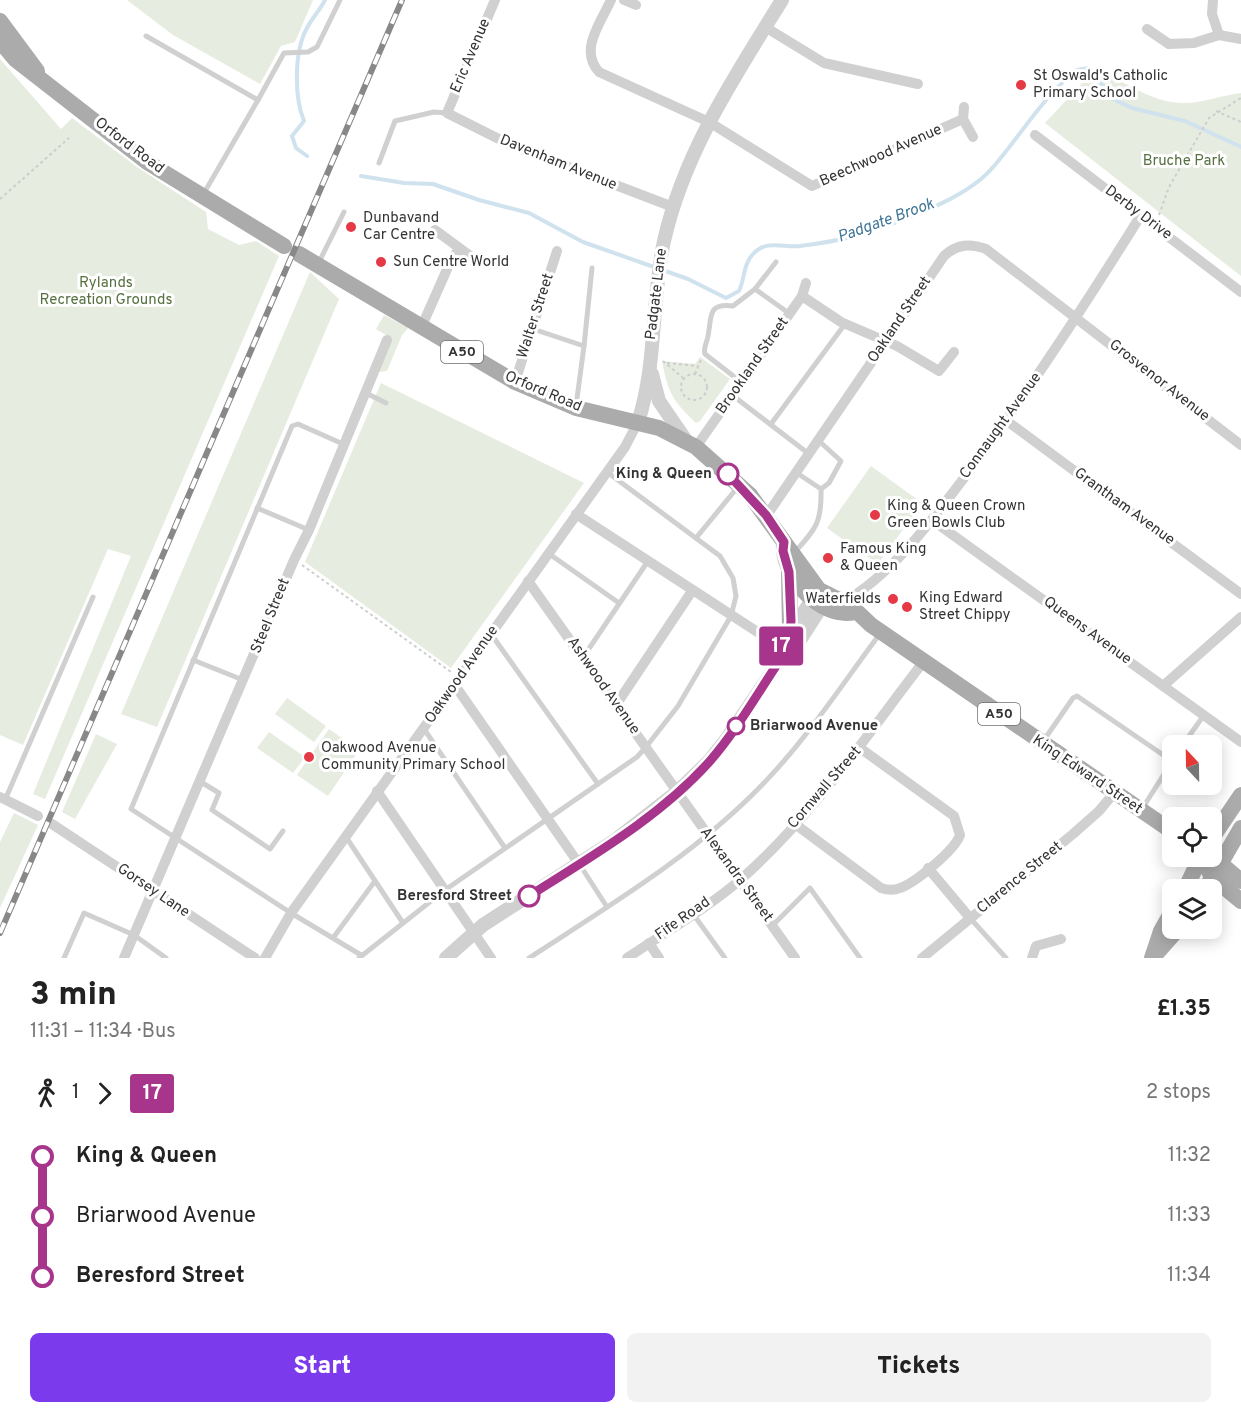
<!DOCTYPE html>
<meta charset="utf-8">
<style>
:root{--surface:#fff;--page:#f2f2f2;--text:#222;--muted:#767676;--accent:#7c3aed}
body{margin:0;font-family:Overpass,sans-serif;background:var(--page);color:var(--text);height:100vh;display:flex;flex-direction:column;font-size:22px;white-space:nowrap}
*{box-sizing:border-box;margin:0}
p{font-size:20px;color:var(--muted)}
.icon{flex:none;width:33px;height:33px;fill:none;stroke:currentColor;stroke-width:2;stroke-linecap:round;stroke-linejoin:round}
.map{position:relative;height:958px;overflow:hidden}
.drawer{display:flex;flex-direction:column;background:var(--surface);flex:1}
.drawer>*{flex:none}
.badge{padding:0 12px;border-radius:4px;font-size:21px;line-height:39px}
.needle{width:39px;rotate:338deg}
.buttons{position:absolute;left:1162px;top:735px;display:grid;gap:12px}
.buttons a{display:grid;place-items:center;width:60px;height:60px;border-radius:9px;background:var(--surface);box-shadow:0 3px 15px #0003;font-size:30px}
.map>.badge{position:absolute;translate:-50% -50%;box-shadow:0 0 0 3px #fff}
.legs{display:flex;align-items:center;gap:9px;height:66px;padding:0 30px;font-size:20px}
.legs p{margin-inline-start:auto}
.summary{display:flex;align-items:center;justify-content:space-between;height:102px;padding:0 30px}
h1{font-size:33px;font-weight:800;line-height:45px}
.button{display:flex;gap:12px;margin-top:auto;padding:12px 30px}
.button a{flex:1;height:69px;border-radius:9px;background:var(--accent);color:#fff;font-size:24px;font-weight:800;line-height:69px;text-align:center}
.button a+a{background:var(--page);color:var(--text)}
ul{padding:0 30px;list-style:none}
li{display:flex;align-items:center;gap:21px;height:60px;font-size:22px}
li i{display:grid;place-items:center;width:9px;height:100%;margin:0 8px;background:currentColor}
li i::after{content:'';width:15px;height:15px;margin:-8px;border:4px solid;border-radius:50%;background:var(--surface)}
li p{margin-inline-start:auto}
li:first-child i{background:linear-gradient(#0000 50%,currentColor 0)}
li:last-child i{background:linear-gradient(currentColor 50%,#0000 0)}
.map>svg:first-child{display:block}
.green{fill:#e6ecdf}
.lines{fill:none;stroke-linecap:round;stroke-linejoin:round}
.stream{stroke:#cfe2ee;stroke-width:4}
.path{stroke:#cdcdcd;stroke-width:2;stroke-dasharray:3 3;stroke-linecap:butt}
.service{stroke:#d0d0d0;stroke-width:5}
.minor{stroke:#d0d0d0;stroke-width:10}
.tertiary{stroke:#d0d0d0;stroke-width:14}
.primary{stroke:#ababab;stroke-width:16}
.rail-casing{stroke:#888;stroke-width:6}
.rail{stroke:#fff;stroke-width:4;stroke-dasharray:11;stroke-linecap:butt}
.line-1-casing{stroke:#fff;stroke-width:14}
.line-1{stroke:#a7358b;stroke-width:9}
.poi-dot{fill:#e63946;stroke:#fff;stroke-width:2}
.stop-1-dot{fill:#fff;stroke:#a7358b;stroke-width:3}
.labels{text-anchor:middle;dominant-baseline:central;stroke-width:6;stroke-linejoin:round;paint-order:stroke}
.shield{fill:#fff;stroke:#707070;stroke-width:1.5}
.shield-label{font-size:14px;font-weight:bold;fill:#333}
.street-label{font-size:15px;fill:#333;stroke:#fff}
.poi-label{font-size:15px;fill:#333;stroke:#fff;text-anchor:start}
.park-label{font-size:15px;fill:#56703f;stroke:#fff}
.stop-label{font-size:15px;font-weight:bold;fill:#333;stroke:#fff;text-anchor:end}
.water-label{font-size:16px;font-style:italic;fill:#3f7597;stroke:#fff}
</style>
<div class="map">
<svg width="1241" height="958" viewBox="0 0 1241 958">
<rect width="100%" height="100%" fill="#fff"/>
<g class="green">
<path d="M127 0H313L295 42 281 46 260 84 173 35Z"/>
<path d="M0 59 61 129 72 118 137 167 206 212 208 229 239 245 256 241 279 256 45 799 33 794 131 556 108 549 23 745 0 735Z"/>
<path d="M1110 75C1131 87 1159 104 1185 103 1203 103 1223 95 1241 93V276L1045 123 1088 77Z"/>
<path d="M310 272 339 299 157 727 121 714Z"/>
<path d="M384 315 408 328 402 335 387 371 378 372 391 338 376 329Z"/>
<path d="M700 357 730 379 700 421 696 423C673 401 668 393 662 361L695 364Z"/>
<path d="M381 383 584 483 451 668 305 562Z"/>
<path d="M871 466 922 503 878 564 827 528Z"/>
<path d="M287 698 326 726 314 742 275 714Z"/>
<path d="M329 729 359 750 328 796 297 775Z"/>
<path d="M269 732 305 757 293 773 257 748Z"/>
<path d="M96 734 117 744 75 819 62 812Z"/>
<path d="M14 813 38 825 0 908V842Z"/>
</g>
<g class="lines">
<g class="stream">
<path d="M307 156 296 148 292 136 304 121C294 97 294 51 307 28 312 18 320 10 325 0"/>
<path d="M361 176 404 183 433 184 479 200 529 213 583 242 688 279 726 298 739 291C745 278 743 265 753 254 766 239 784 248 800 246 824 243 852 238 875 230 913 216 969 197 994 166 1021 135 1044 95 1077 70L1089 68 1113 99 1132 108 1185 121 1241 147"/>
</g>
<g class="path">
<path d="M1216 111 1241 122"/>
<path d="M0 199 69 138"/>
<path d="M1159 215 1169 187 1209 118 1241 98"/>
<path d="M663 361 683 378"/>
<path d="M667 363 698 366"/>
<path d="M695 374 701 360"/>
<circle cx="694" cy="387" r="13"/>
<path d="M302 565 451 672"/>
</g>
<g class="service">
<path d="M146 36 258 100 204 193"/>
<path d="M258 100 284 53 308 52 317 47 340 0"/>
<path d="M379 163 395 121 434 112 447 113"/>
<path d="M319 262 344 212"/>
<path d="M755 289 790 314"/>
<path d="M533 329 584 346 592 268"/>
<path d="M741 382 705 354C703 347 707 343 708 336 712 316 707 303 733 306L755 289 776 262"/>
<path d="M366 393 386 403"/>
<path d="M732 395 809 454"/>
<path d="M576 406 584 346"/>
<path d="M771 424 845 324"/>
<path d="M343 444 298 424 292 426 131 809 291 913 361 955"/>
<path d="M797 473 821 489 829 483 841 461 819 441"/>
<path d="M257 508 309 530"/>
<path d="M696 538 737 488"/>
<path d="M548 553 619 603"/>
<path d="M794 553C816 529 822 522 821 489"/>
<path d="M491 634 598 784"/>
<path d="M584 656 648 561"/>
<path d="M193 660 243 680"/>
<path d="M424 729 505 848"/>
<path d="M1044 740 1073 698 1077 696 1172 761"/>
<path d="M1182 746 1204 715"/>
<path d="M201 782 219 793 212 810 270 849 283 831"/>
<path d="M5 800 93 597"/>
<path d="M1142 809 1173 760"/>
<path d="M346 837 403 923"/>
<path d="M580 865 607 907"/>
<path d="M693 914 725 958"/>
<path d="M970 918 1006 958"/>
<path d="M772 926 810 888 860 958"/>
<path d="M333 938 375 881"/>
<path d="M64 958 84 913 134 935 166 958"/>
<path d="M359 958 445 890 637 757 646 747 678 706 731 616 736 596 733 578 720 556 607 472"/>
<path d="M529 958C609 906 694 855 761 786 806 740 841 686 879 635"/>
</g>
<g class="minor">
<path d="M495 0 447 113 511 145 673 207"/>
<path d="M611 0C600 24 579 50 599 72L709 122 812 186 963 119"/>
<path d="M624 0 636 5"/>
<path d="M1213 0 1212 14 1219 35"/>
<path d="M765 27 824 63 918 84"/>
<path d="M1147 29 1169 44 1194 43 1219 35 1241 39"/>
<path d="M964 107 963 119 973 137"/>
<path d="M1035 135 1241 292"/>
<path d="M435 230 469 255"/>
<path d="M802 296 841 322 897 346 939 371 954 352"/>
<path d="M421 328 448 267 459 248"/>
<path d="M515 382 557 251"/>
<path d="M1007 421 1241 594"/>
<path d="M696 447 802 296 806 283"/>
<path d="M576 514 785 650"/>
<path d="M767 515 944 256C957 244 970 243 986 249L1241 445"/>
<path d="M932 520 1241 742"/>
<path d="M528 581 795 958"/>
<path d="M841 604C895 572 933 519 970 470 1031 388 1087 302 1141 215"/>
<path d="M454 684 579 864"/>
<path d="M1163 686 1241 617"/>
<path d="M616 705 692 591"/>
<path d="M377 791 491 958"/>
<path d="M0 797 38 816"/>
<path d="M52 824 255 958"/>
<path d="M795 824 881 888C887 890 893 891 900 888 915 883 955 850 960 835L954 816 860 748"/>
<path d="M928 868 970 918"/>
<path d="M649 943 659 958"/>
<path d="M124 958 294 560 309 530 387 340"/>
<path d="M265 958 291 913 625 447 638 422"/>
<path d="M627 958C664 933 706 909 740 880 812 817 866 736 924 661"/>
<path d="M922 958 1073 834 1099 811 1114 793"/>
<path d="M1032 958 1036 946 1061 939"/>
</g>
<g class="tertiary">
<path d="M652 374 659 401 685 439"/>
<path d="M638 422C657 365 651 300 664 241 684 152 735 76 782 0"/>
<path d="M778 663 780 647 818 591"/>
<path d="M446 958 483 925 614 841 677 792 709 761 728 737 778 663 791 654 827 598"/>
</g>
<g class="primary">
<path d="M0 21 37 71"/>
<path d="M0 41 16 60 147 162 284 246"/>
<path d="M299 254 515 382 576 408 659 428 696 447 750 495 819 590 851 606 871 625 1173 832"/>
<path d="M784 542C781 576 820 620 855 612"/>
<path d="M789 572 790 631"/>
<path d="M1212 838 1241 795"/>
<path d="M1201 856 1212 877 1241 901"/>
<path d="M1210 859 1220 863 1241 881"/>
<path d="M1185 890 1201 856"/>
<path d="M1205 890 1241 828"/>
<path d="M1155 955 1179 928"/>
<path d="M1152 958 1161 931 1173 910"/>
</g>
<defs>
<path id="rail" d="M0 933 402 0"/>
</defs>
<use href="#rail" class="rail-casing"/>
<use href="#rail" class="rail"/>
</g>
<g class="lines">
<defs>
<path id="line-1" d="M529 896C592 856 660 817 710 761 736 731 756 696 778 663V652L790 631 791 621 789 572 783 551 784 542 766 515 728 474"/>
</defs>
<use href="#line-1" class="line-1-casing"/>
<use href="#line-1" class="line-1"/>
</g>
<g class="poi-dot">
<circle cx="1021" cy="85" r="6"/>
<circle cx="351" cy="227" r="6"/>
<circle cx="381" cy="262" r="6"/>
<circle cx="875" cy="515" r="6"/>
<circle cx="828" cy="558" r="6"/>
<circle cx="893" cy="599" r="6"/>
<circle cx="907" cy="607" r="6"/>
<circle cx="309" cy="757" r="6"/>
</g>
<g class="stop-1-dot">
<circle cx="728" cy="474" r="10"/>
<circle cx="736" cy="726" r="8"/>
<circle cx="529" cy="896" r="10"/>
</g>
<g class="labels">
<g class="shield">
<rect x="441" y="341" width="42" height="22" rx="4.5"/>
<rect x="978" y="703" width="42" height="22" rx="4.5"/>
</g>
<g class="shield-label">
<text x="462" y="352">A50</text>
<text x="999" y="714">A50</text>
</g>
<g class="street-label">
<text transform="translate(471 56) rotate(-67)">Eric Avenue</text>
<text transform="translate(129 146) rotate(37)">Orford Road</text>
<text transform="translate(881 156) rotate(-24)">Beechwood Avenue</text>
<text transform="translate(558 163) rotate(22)">Davenham Avenue</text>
<text transform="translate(1138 213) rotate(37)">Derby Drive</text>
<text transform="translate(657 294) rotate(-83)">Padgate Lane</text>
<text transform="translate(536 316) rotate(-72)">Walter Street</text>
<text transform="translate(900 320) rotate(-56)">Oakland Street</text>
<text transform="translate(753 366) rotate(-55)">Brookland Street</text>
<text transform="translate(1159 381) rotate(38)">Grosvenor Avenue</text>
<text transform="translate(543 392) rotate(23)">Orford Road</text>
<text transform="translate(1001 426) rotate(-54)">Connaught Avenue</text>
<text transform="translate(1124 507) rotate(36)">Grantham Avenue</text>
<text transform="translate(271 616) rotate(-68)">Steel Street</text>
<text transform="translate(1087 631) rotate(36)">Queens Avenue</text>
<text transform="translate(462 675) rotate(-55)">Oakwood Avenue</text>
<text transform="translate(603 686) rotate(55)">Ashwood Avenue</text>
<text transform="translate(1087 775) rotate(34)">King Edward Street</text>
<text transform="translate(825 788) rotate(-49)">Cornwall Street</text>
<text transform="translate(736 875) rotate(54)">Alexandra Street</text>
<text transform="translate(1020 878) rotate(-39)">Clarence Street</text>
<text transform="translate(153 891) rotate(34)">Gorsey Lane</text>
<text transform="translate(683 919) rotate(-35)">Fife Road</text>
</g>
<g class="poi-label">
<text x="1033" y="76">St Oswald's Catholic<tspan x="1033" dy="17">Primary School</tspan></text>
<text x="363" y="218">Dunbavand<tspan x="363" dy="17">Car Centre</tspan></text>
<text x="393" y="262">Sun Centre World</text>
<text x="887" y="506">King &amp; Queen Crown<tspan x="887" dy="17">Green Bowls Club</tspan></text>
<text x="840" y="549">Famous King<tspan x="840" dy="17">&amp; Queen</tspan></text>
<text x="919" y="598">King Edward<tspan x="919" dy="17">Street Chippy</tspan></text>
<text x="881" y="599" text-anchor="end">Waterfields</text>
<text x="321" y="748">Oakwood Avenue<tspan x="321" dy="17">Community Primary School</tspan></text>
</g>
<g class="park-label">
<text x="1184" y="161">Bruche Park</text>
<text x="106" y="283">Rylands<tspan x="106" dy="17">Recreation Grounds</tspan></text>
</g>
<g class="stop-label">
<text x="712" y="474">King &amp; Queen</text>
<text x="750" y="726" text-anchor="start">Briarwood Avenue</text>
<text x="512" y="896">Beresford Street</text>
</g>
<g class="water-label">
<text transform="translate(886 221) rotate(-20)">Padgate Brook</text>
</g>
</g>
</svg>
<div class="buttons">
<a><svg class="needle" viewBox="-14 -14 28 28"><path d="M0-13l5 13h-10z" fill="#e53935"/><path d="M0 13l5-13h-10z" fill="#767676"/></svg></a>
<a><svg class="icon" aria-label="locate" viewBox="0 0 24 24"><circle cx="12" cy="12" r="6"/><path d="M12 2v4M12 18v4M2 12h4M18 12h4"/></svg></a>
<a><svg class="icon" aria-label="layers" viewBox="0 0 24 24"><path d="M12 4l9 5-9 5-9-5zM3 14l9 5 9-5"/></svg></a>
</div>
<b class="badge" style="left:781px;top:646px;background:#a7358b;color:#fff">17</b>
</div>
<section class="drawer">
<div class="summary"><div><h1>3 min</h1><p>11:31 – 11:34 · Bus</p></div><b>£1.35</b></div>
<div class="legs"><svg class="icon" aria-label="walk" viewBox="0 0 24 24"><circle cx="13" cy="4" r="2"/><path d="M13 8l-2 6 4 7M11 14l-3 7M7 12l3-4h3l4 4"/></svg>1<svg class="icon" aria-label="forward" viewBox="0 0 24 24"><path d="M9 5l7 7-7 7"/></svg><b class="badge" style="background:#a7358b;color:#fff">17</b><p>2 stops</p></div>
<ul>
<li><i style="color:#a7358b"></i><b>King &amp; Queen</b><p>11:32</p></li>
<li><i style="color:#a7358b"></i><span>Briarwood Avenue</span><p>11:33</p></li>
<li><i style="color:#a7358b"></i><b>Beresford Street</b><p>11:34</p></li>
</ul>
<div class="button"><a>Start</a><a>Tickets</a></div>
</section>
